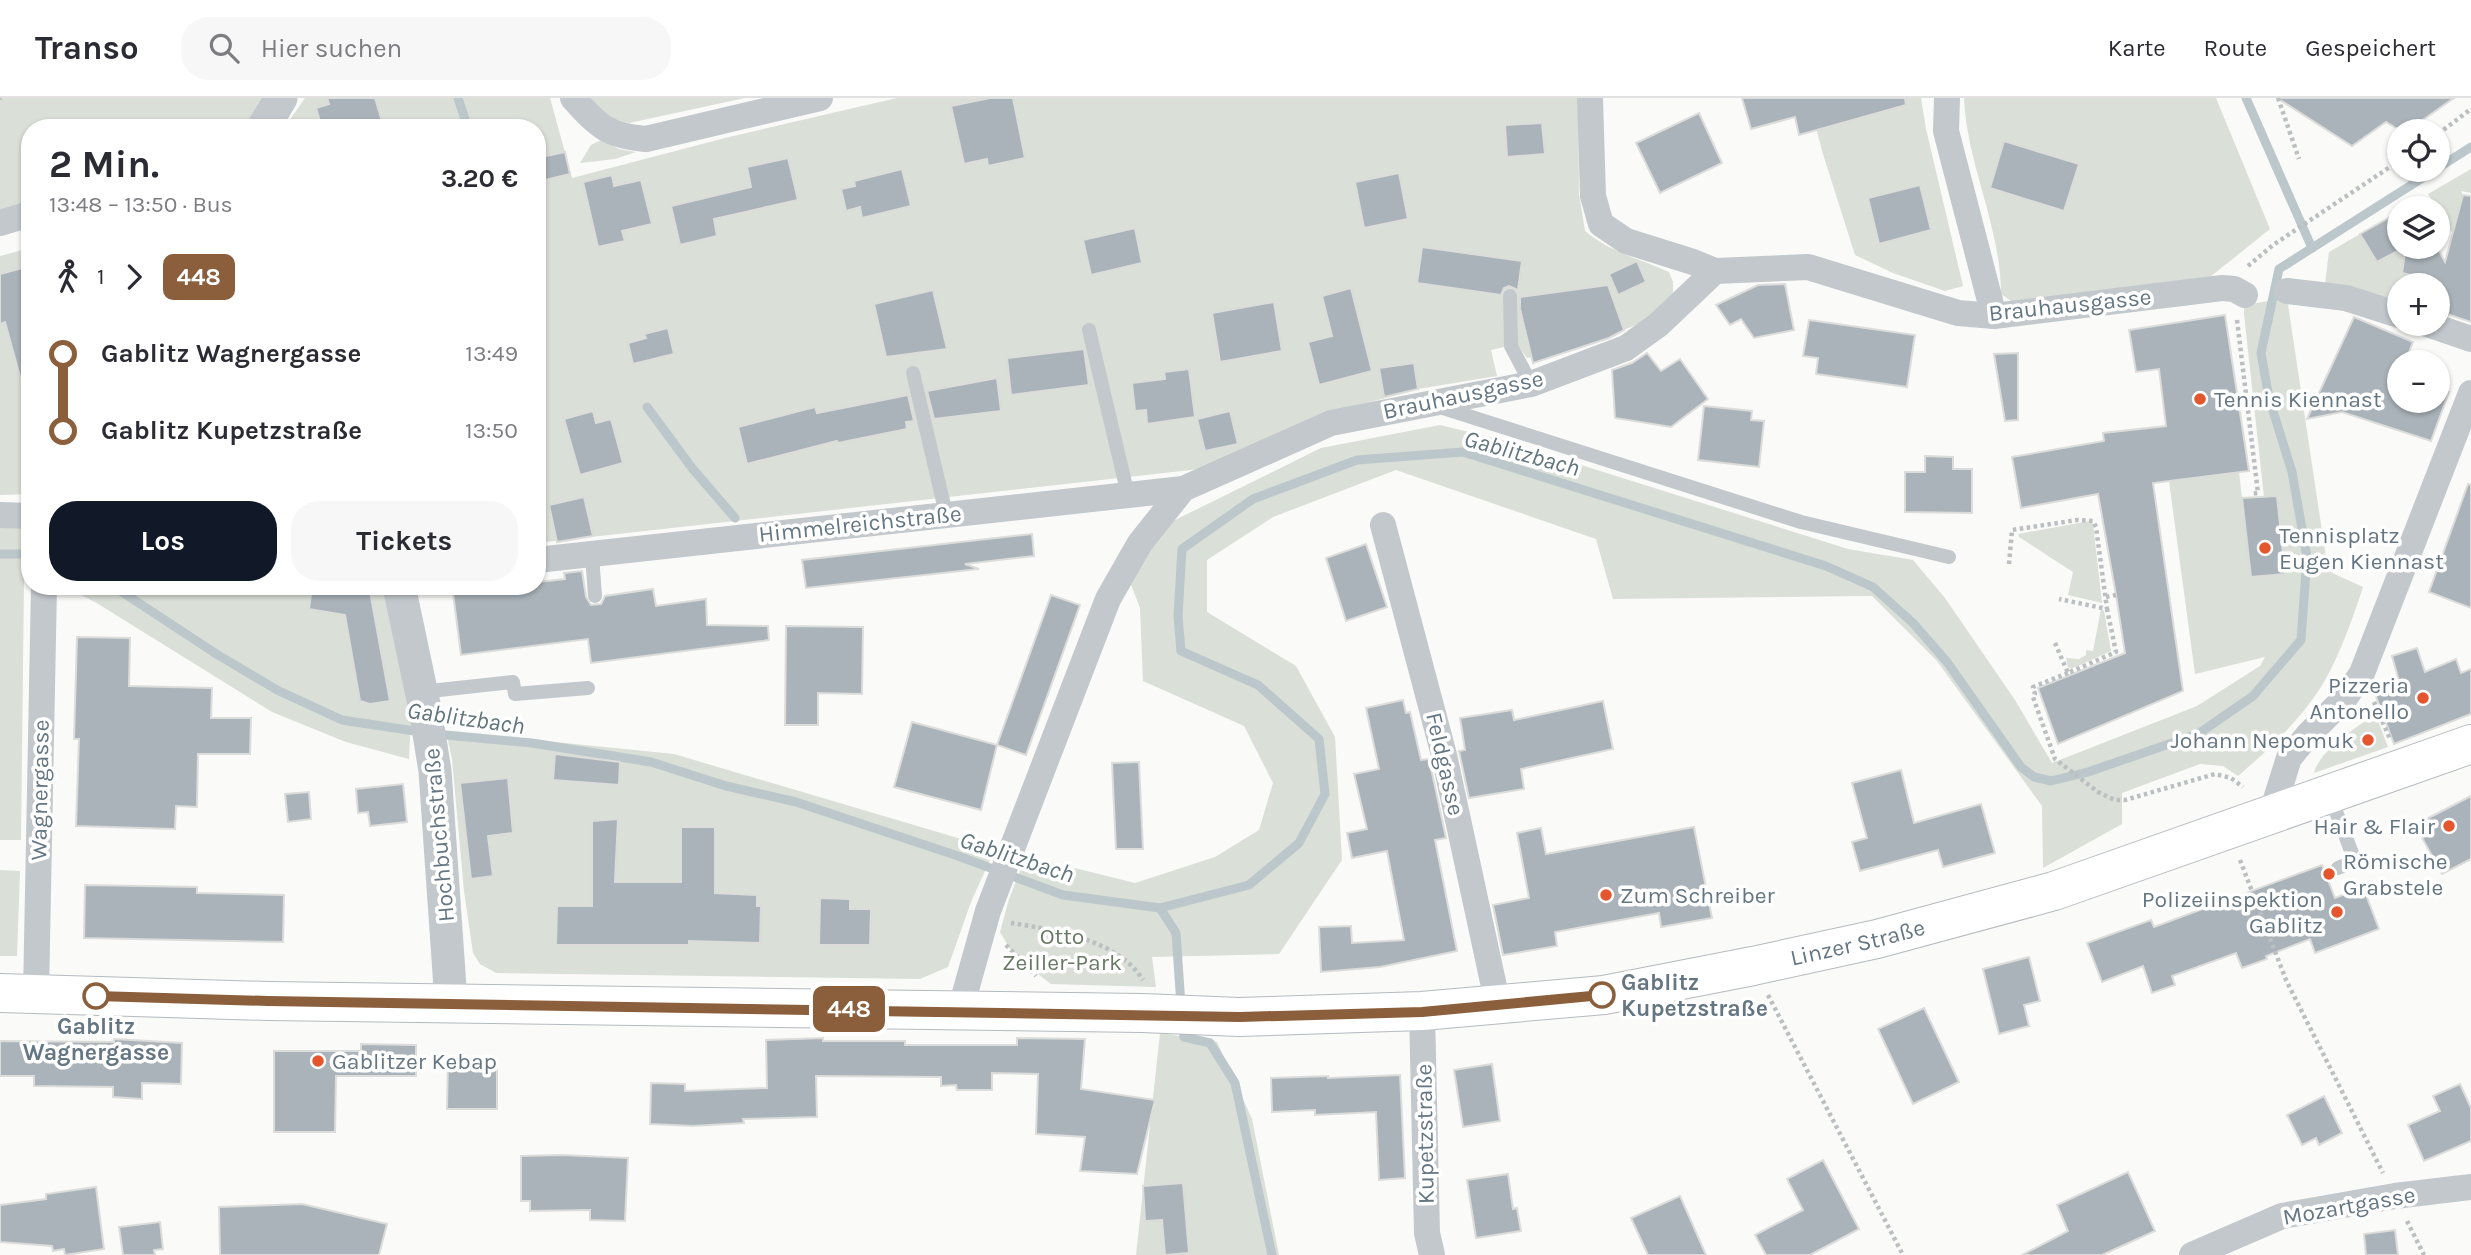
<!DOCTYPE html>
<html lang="de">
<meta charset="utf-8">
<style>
:root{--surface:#fff;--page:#f7f7f7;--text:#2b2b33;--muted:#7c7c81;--line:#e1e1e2;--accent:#111827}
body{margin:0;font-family:Karla,sans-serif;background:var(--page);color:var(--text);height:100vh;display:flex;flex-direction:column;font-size:26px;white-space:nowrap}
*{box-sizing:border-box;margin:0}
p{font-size:23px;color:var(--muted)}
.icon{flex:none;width:38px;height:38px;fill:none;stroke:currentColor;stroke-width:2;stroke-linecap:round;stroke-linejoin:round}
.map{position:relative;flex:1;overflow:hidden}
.sheet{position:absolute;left:21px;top:21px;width:525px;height:476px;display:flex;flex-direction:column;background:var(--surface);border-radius:28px;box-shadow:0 2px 5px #0004}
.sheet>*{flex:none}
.badge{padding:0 14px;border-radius:10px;font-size:24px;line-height:46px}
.fabs{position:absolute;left:2387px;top:21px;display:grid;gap:14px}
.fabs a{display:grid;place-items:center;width:63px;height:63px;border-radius:50%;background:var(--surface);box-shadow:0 2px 5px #0004;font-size:35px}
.map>.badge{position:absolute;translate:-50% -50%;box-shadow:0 0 0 4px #fff}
.legs{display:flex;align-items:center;gap:10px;height:77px;padding:0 28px;font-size:23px}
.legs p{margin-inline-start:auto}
.summary{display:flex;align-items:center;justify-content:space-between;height:119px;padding:0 28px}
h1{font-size:38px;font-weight:700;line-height:52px}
.action{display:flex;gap:14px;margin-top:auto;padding:14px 28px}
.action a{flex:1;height:80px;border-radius:28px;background:var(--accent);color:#fff;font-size:28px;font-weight:700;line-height:80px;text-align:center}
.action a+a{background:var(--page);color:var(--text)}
ul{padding:0 28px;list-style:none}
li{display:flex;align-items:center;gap:24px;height:77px;font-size:26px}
li i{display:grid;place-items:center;width:10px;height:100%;margin:0 9px;background:currentColor}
li i::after{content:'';width:18px;height:18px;margin:-9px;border:5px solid;border-radius:50%;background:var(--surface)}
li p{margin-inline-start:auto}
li:first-child i{background:linear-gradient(#0000 50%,currentColor 0)}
li:last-child i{background:linear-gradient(currentColor 50%,#0000 0)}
header{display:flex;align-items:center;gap:42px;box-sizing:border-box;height:98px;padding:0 35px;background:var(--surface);border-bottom:2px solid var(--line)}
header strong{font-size:33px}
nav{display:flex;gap:38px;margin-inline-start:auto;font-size:24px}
.search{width:490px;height:63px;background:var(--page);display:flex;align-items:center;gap:18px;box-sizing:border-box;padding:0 24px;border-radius:28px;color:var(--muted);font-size:26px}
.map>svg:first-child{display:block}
.green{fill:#dadfd7}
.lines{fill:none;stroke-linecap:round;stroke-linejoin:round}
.stream{stroke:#bbc7cb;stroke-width:9}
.building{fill:#aab3b9;stroke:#dcdcda;stroke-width:2}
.primary-casing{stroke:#b5babe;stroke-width:40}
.path{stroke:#bbbfc2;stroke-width:4.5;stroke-dasharray:3.5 3.5;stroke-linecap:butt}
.service{stroke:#c3c8cc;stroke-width:14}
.minor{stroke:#c3c8cc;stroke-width:26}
.tertiary{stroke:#c3c8cc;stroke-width:33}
.primary{stroke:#fff;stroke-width:38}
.line-1-casing{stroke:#fff;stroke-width:16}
.line-1{stroke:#8b5e3c;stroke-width:10}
.poi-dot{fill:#e4572e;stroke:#fff;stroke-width:2.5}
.stop-1-dot{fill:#fff;stroke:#8b5e3c;stroke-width:3.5}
.labels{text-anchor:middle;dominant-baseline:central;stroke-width:7;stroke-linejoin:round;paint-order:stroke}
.street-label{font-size:23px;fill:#657683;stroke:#fff}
.poi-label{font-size:23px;fill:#657683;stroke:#fff;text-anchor:start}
.park-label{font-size:23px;fill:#687a64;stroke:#fff}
.stop-label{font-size:23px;font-weight:bold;fill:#657683;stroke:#fff;text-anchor:start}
.water-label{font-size:24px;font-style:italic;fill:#60757c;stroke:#fff}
</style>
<header>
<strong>Transo</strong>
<div class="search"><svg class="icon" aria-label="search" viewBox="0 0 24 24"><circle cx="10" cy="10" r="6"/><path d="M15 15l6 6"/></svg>Hier suchen</div>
<nav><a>Karte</a><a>Route</a><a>Gespeichert</a></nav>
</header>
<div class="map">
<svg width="2471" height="1157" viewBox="0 0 2471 1157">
<rect width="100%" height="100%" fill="#fafaf8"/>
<g class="green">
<path d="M0 0H268L246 30H30V106L0 115Z"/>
<path d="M305 0H550L572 80 729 39 897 0H1578L1579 96 1585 133C1610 154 1640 161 1669 174L1673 184V196L1642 225 1533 265 1532 259 1527 260 1517 246 1491 252 1497 278 1418 291 1312 320 1209 370 537 445V30H284Z"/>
<path d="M590 0H745L629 25C612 22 601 13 590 0Z"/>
<path d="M1808 0H1921L1926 31 1963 188 1945 193 1893 175 1855 157 1823 56Z"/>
<path d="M1964 0H2216L2270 131 2205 183 2014 205 2001 196C2001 129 1967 67 1964 0Z"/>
<path d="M601 42 619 51 636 54 615 61 580 65 591 47Z"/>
<path d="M2471 71V95L2461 93 2463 99 2453 136 2428 96Z"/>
<path d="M2360 136 2377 164 2407 149 2402 175 2411 177 2410 187H2399V202L2325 186 2329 154Z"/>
<path d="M30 150V396L0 397V158Z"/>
<path d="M2287 200 2328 473 2363 489C2353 520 2336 568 2317 595 2296 626 2266 654 2238 678L2223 668 2200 666 2122 695V726L2043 770 2042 708 1937 563 1872 498 1613 501 1596 441 1396 372 1273 419 1207 462V514L1296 568 1335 639 1342 762 1279 856 1152 859 1156 889 1051 886 1025 866 1010 851 1000 834 1009 801 1026 758 1135 785 1215 759 1259 732 1273 685 1244 628 1143 583 1140 510 1130 484 1167 426 1321 350 1440 327 1502 342 1848 451 1913 462 1945 500 2015 602 2052 665 2197 608 2260 568 2265 559 2195 576 2169 383 2239 374 2251 479 2284 476 2264 399 2244 216V207Z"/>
<path d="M2090 423 2093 426 2102 505 2068 497 2073 474 2019 439 2018 436Z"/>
<path d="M28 426 24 482 21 742H0V427Z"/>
<path d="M69 488H383L411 619 409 661 346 644 272 614 95 504 69 491Z"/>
<path d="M2101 511 2104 513 2111 553 2071 571 2068 569 2066 560 2079 561 2086 557V552L2093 553Z"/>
<path d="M2375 615 2388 649 2314 675C2319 653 2357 630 2375 615Z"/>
<path d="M446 633 674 656 995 751 971 804 948 869 920 881 496 875 480 866 473 855 464 793 452 661Z"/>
<path d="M0 772 20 773 17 858H0Z"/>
<path d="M1160 935 1217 944 1252 1021 1279 1157H1136Z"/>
</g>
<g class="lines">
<g class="stream">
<path d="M458 0 468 30"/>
<path d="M2246 0 2312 150"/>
<path d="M2438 70 2471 49"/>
<path d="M647 309 692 370 735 420"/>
<path d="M0 456H30"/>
<path d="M113 488 218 557 277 592 342 622 421 634"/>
<path d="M435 636 532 645 651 664 726 688 796 704 958 758 1063 797 1160 810 1249 787 1299 745 1325 696 1319 641 1258 587 1181 553 1178 518 1182 451 1253 401 1357 362 1463 354 1826 468 1873 489 1913 525 1947 564 2021 669 2034 679 2051 683 2088 674 2198 636 2253 598 2301 542 2307 459 2292 374 2269 300 2261 255 2279 171 2435 72"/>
<path d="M1160 810 1176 835 1181 907"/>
<path d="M1183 925 1184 939 1210 945 1235 985 1272 1157"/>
</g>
</g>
<g class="building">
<path d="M327 0H375L384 30H322L316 10 329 6Z"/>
<path d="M990 0H1013L1025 60 988 68 987 61 964 66 951 8Z"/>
<path d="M1742 0H1905L1906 7 1799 37 1795 19 1751 31Z"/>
<path d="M2277 0H2454L2407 33H2401L2386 24 2352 48Z"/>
<path d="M1699 15 1722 65 1660 95 1636 45Z"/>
<path d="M1542 25 1545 56 1507 59 1505 27Z"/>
<path d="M2004 43 2079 66 2064 113 1990 90Z"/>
<path d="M565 54 570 76 537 84V60Z"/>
<path d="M788 60 798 102 714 121 717 138 680 147 671 108 751 89 747 69Z"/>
<path d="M902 71 911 108 862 120 860 109 846 113 841 91 855 88 854 83Z"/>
<path d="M1399 75 1408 121 1364 130 1355 84Z"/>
<path d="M612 77 614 88 641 82 652 126 622 133 625 143 598 149 583 84Z"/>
<path d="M1920 87 1931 132 1879 146 1868 100Z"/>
<path d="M2463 97 2471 98V224L2438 213V187H2410L2411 177 2402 175 2406 149H2437L2445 164Z"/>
<path d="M2399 114V149H2405L2377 164 2360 136Z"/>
<path d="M1135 130 1142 165 1091 177 1083 142Z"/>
<path d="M1422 149 1522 163 1518 192 1509 188 1504 190 1501 197 1417 185Z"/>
<path d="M1637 163 1646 184 1618 197 1609 176Z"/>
<path d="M30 168V285L22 286 5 224 0 226V176Z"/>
<path d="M1785 186 1794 232 1754 240 1741 221 1730 227 1716 207 1758 187Z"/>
<path d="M1608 187 1624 232 1609 240 1533 265 1520 211V199Z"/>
<path d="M1351 190 1372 273 1319 287 1308 244 1332 238 1322 198Z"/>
<path d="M933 192 947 251 886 259 874 206Z"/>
<path d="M1274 204 1282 253 1220 264 1212 215Z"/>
<path d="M2225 217 2249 373 2153 385 2183 593 2058 646 2038 590 2125 555 2116 497 2098 396 2021 410 2012 359 2104 343 2103 335 2166 328 2159 271 2136 274 2129 232Z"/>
<path d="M2354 219 2413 244 2405 264H2399V303H2438V290L2449 294 2431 343 2342 314 2307 321Z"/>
<path d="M1809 222 1915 237 1907 289 1816 276 1818 260 1803 258Z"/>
<path d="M668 230 674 256 633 266 628 245 646 240 644 236Z"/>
<path d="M1084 251 1089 287 1011 297 1007 260Z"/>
<path d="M1647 255 1661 273 1680 261 1708 301 1671 329 1615 320 1612 272 1632 265Z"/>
<path d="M2018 255V322L2005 323 1994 256Z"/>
<path d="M1414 265 1418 291 1384 299 1379 270Z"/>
<path d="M1189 271 1195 319 1147 326 1146 312 1135 313 1132 285 1165 281 1164 274Z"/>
<path d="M997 280 1001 313 934 321 927 293Z"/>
<path d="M908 297 914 323 906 324 907 331 838 345 837 343 747 366 738 329 815 309 817 315Z"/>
<path d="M1704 308 1752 313 1751 322 1764 323 1759 369 1698 362Z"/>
<path d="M593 313 596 325 611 321 623 365 580 377 564 321Z"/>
<path d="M1230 313 1238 346 1205 353 1197 321Z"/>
<path d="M1925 358 1953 359V371H1972V415L1905 414V374H1925Z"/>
<path d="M2468 386 2471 387V510L2429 494Z"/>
<path d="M2277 398 2285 476 2251 479 2242 400Z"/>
<path d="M584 399 593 438 557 444 549 407Z"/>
<path d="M1032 436 1034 458 965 466 979 471 806 490 802 462Z"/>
<path d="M1366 446 1387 509 1346 523 1326 460Z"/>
<path d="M582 473 586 499 591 507 601 506 605 498 653 491 656 508 706 501 707 527 768 528 769 542 591 565 588 541 461 557 453 495 507 488H537V484L565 481 564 475Z"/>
<path d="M312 488H369L390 603 370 606 360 603 345 517 309 511Z"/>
<path d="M1051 497 1080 507 1026 657 997 647Z"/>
<path d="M786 528 863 529 862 596 818 595V627H785Z"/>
<path d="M77 539 130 540 129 588 212 590 211 620H251L250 656H198L197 709 176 708 175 731 76 728 79 641H74Z"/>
<path d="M2417 550 2425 574 2456 561 2461 575 2471 571V616L2394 646 2374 593 2399 583 2392 558Z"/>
<path d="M1403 602 1406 615 1410 614 1421 662 1429 661 1446 740 1435 742 1457 853 1380 869 1321 874 1319 829 1351 828 1352 845 1404 842 1387 753 1352 760 1347 735 1367 731 1354 676 1379 671 1366 610Z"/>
<path d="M1603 603 1613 651 1521 671 1524 691 1469 700 1459 653 1465 652 1460 620 1512 612 1514 622Z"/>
<path d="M912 624 997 647 981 712 894 689Z"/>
<path d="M555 656 620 664 619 687 553 682Z"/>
<path d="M1139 664 1143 751H1116L1112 665Z"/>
<path d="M1901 672 1914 725 1981 706 1995 755 1943 769 1938 752 1860 773 1852 744 1867 740 1852 685Z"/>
<path d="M508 680 513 735 488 738 493 778 471 781 460 685Z"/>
<path d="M403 686 407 724 370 728 368 714 358 715 356 691Z"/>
<path d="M309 694 311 721 288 724 285 696Z"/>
<path d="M2471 698V761L2442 776 2415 727Z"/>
<path d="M618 721 615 784H681V729H715V795L757 797V808H761L760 845 689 843V847H556L557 808H592V723Z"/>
<path d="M1694 729 1712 820 1661 829 1659 815 1555 834 1557 848 1503 857 1493 807 1529 800 1517 735 1541 730 1546 756Z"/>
<path d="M2322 767 2335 800 2363 789 2379 831 2315 855 2310 841 2266 858 2267 861 2242 870 2236 855 2172 878 2175 887 2152 895 2143 868 2102 884 2087 845 2151 822 2154 829Z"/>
<path d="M85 787 197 789V795L284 797 283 844 84 840Z"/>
<path d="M820 800 850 801V811H871L870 847H819Z"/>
<path d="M2029 859 2040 903 2024 907 2029 928 1999 936 1983 871Z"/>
<path d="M1924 910 1959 984 1913 1006 1878 931Z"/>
<path d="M823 940V943H905V947H1017V940L1085 941 1081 991 1155 1002 1137 1076 1080 1073 1085 1039 1036 1036 1038 976 992 975V992H957L956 987 941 988V979L816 978 817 1019 743 1021 744 1025 693 1028 650 1026 651 985 685 986V993L767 990 766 942Z"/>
<path d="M114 941 182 945 181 986 142 985V1001L113 999V989L34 988V978H0V943L114 944Z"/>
<path d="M361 946 416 947V978H336L335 1034H274V953H361Z"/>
<path d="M448 962H497V1011H447Z"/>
<path d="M1492 966 1500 1023 1463 1029 1454 972Z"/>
<path d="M1400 977 1405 1080 1379 1082 1376 1014 1315 1017V1012L1272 1014 1271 980 1328 978V980Z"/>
<path d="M2460 986 2471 1010V1043L2424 1063 2408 1027 2440 1013 2433 998Z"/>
<path d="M2324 998 2342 1035 2319 1047 2316 1040 2302 1047 2287 1017Z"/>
<path d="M562 1057 628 1060 625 1123 590 1122V1112L530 1113V1103H521V1058Z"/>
<path d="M1823 1062 1859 1131 1810 1157H1766L1755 1137 1803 1112 1787 1081Z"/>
<path d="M2128 1074 2155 1133 2102 1157H2022L2068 1133 2057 1107Z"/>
<path d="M1508 1076 1513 1111 1517 1110 1521 1133 1476 1140 1467 1082Z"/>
<path d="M1183 1085 1189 1155 1165 1157 1162 1122 1145 1123 1143 1088Z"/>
<path d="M96 1089 104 1151 65 1157 64 1151 53 1153 52 1148 0 1144V1107L46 1101V1096Z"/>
<path d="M1680 1098 1706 1157H1648L1631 1120Z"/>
<path d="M302 1106 387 1126 379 1157H220L219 1109Z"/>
<path d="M160 1124 163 1151 154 1152 155 1157H123L119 1129Z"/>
<path d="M2395 1132 2398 1157H2366L2364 1136Z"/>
</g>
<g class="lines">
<defs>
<g id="primary">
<path id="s1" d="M0 895 268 903 1142 915 1239 919 1422 913 1604 897 1753 868 1877 841 2054 793 2471 646"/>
</g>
</defs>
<use href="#primary" class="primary-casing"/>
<g class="path">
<path d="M2278 0 2299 61"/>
<path d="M0 1 1 0"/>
<path d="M2438 36 2471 11"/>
<path d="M2248 168 2273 147 2399 63"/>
<path d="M2237 222 2258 395 2251 396"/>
<path d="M2009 466 2012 432 2077 422 2093 423 2096 429 2107 511 2059 501"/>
<path d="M2106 499 2116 497"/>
<path d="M2055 545 2068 575 2116 554 2107 511"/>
<path d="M2068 575 2033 589 2035 596 2033 599 2055 661 2098 694 2115 702H2125L2215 676 2231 680 2243 689"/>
<path d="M2374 604 2390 641"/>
<path d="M2240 762 2286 882 2383 1075"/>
<path d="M1011 825C1055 832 1117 841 1143 882"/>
<path d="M1006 847 1036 878"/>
<path d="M1768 897 1903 1157"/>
<path d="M2407 1123 2424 1157"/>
</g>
<g class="service">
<path d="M1510 198 1511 248 1531 286"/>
<path d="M1089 232 1128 397"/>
<path d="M913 275 946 416"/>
<path d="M1440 309 1801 424 1949 459"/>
<path d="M592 457 595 498"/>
<path d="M421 594 513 584 515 596 588 590"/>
<path d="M2330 698 2355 763 2338 770"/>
</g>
<g class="minor">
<path d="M573 0C598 28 608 38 646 41L820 0"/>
<path d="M1590 0 1593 98 1601 126 1626 143 1693 164 1715 173"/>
<path d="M1947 0 1946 33 1994 218"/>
<path d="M0 125 30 116"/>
<path d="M2287 193 2346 200 2399 217"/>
<path d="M2427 226 2471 241"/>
<path d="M0 417 30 418"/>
<path d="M1383 427 1444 657 1498 907"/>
<path d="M537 462 1183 391"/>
<path d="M2271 717 2289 660 2308 637 2345 600 2362 575 2471 295"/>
<path d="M36 896 44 488"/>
<path d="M960 913 988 813 1108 501 1140 445 1183 391 1331 325 1531 286 1626 250 1658 227 1715 173 1808 169 1958 215 1994 218 2222 190 2234 191 2245 197"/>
<path d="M1422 913 1427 1135 1432 1157"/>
<path d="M2192 1157 2282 1118 2395 1098 2471 1089"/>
</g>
<g class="tertiary">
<path d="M263 30 281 0"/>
<path d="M399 488 425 611 435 673 451 904"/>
</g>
<use href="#primary" class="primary"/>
</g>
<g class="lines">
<defs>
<path id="line-1" d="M96 898 268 903 1240 919 1422 914 1602 897"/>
</defs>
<use href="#line-1" class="line-1-casing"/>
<use href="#line-1" class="line-1"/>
</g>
<g class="poi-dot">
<circle cx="2200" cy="301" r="7"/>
<circle cx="2265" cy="450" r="7"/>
<circle cx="2423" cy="600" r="7"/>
<circle cx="2368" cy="642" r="7"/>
<circle cx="2449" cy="728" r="7"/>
<circle cx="2329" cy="776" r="7"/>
<circle cx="1606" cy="797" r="7"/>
<circle cx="2337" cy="814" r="7"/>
<circle cx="318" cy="963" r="7"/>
</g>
<g class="stop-1-dot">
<circle cx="1602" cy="897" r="12"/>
<circle cx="96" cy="898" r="12"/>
</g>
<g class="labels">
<g class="street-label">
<text transform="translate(2070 207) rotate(-6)">Brauhausgasse</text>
<text transform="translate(1463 297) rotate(-12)">Brauhausgasse</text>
<text transform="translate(860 426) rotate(-6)">Himmelreichstraße</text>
<text transform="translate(1445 666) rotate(77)">Feldgasse</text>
<text transform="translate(40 692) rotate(-89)">Wagnergasse</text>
<text transform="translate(439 737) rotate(-95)">Hochbuchstraße</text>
<text stroke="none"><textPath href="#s1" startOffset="1864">Linzer Straße</textPath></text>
<text transform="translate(1425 1036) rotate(-91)">Kupetzstraße</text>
<text transform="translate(2349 1108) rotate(-10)">Mozartgasse</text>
</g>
<g class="poi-label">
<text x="2214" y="301">Tennis Kiennast</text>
<text x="2279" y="437">Tennisplatz<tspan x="2279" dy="26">Eugen Kiennast</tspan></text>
<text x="2409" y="587" text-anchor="end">Pizzeria<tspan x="2409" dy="26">Antonello</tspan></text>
<text x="2354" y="642" text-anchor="end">Johann Nepomuk</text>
<text x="2435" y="728" text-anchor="end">Hair &amp; Flair</text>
<text x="2343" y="763">Römische<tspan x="2343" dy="26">Grabstele</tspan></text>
<text x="1620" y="797">Zum Schreiber</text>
<text x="2323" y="801" text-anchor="end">Polizeiinspektion<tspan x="2323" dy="26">Gablitz</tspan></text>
<text x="332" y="963">Gablitzer Kebap</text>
</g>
<g class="park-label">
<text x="1062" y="838">Otto<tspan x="1062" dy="26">Zeiller-Park</tspan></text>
</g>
<g class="stop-label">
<text x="1621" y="884">Gablitz<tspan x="1621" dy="26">Kupetzstraße</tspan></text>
<text x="96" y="928" text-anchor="middle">Gablitz<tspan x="96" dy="26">Wagnergasse</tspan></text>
</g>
<g class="water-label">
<text transform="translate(1522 355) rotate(15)">Gablitzbach</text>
<text transform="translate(466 620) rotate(8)">Gablitzbach</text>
<text transform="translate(1017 759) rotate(18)">Gablitzbach</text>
</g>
</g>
</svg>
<div class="fabs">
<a><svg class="icon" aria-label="locate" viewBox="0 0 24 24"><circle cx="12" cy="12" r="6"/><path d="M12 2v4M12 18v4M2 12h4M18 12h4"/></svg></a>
<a><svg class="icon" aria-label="layers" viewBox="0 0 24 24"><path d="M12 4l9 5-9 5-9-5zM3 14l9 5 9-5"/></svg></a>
<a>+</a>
<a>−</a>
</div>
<b class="badge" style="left:849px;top:911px;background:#8b5e3c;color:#fff">448</b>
<section class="sheet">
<div class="summary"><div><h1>2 Min.</h1><p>13:48 – 13:50 · Bus</p></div><b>3.20 €</b></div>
<div class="legs"><svg class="icon" aria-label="walk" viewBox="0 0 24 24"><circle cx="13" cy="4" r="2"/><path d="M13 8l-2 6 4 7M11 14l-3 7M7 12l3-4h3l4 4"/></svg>1<svg class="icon" aria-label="forward" viewBox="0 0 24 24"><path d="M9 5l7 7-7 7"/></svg><b class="badge" style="background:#8b5e3c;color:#fff">448</b></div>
<ul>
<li><i style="color:#8b5e3c"></i><b>Gablitz Wagnergasse</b><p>13:49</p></li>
<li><i style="color:#8b5e3c"></i><b>Gablitz Kupetzstraße</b><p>13:50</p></li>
</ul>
<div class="action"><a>Los</a><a>Tickets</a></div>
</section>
</div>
